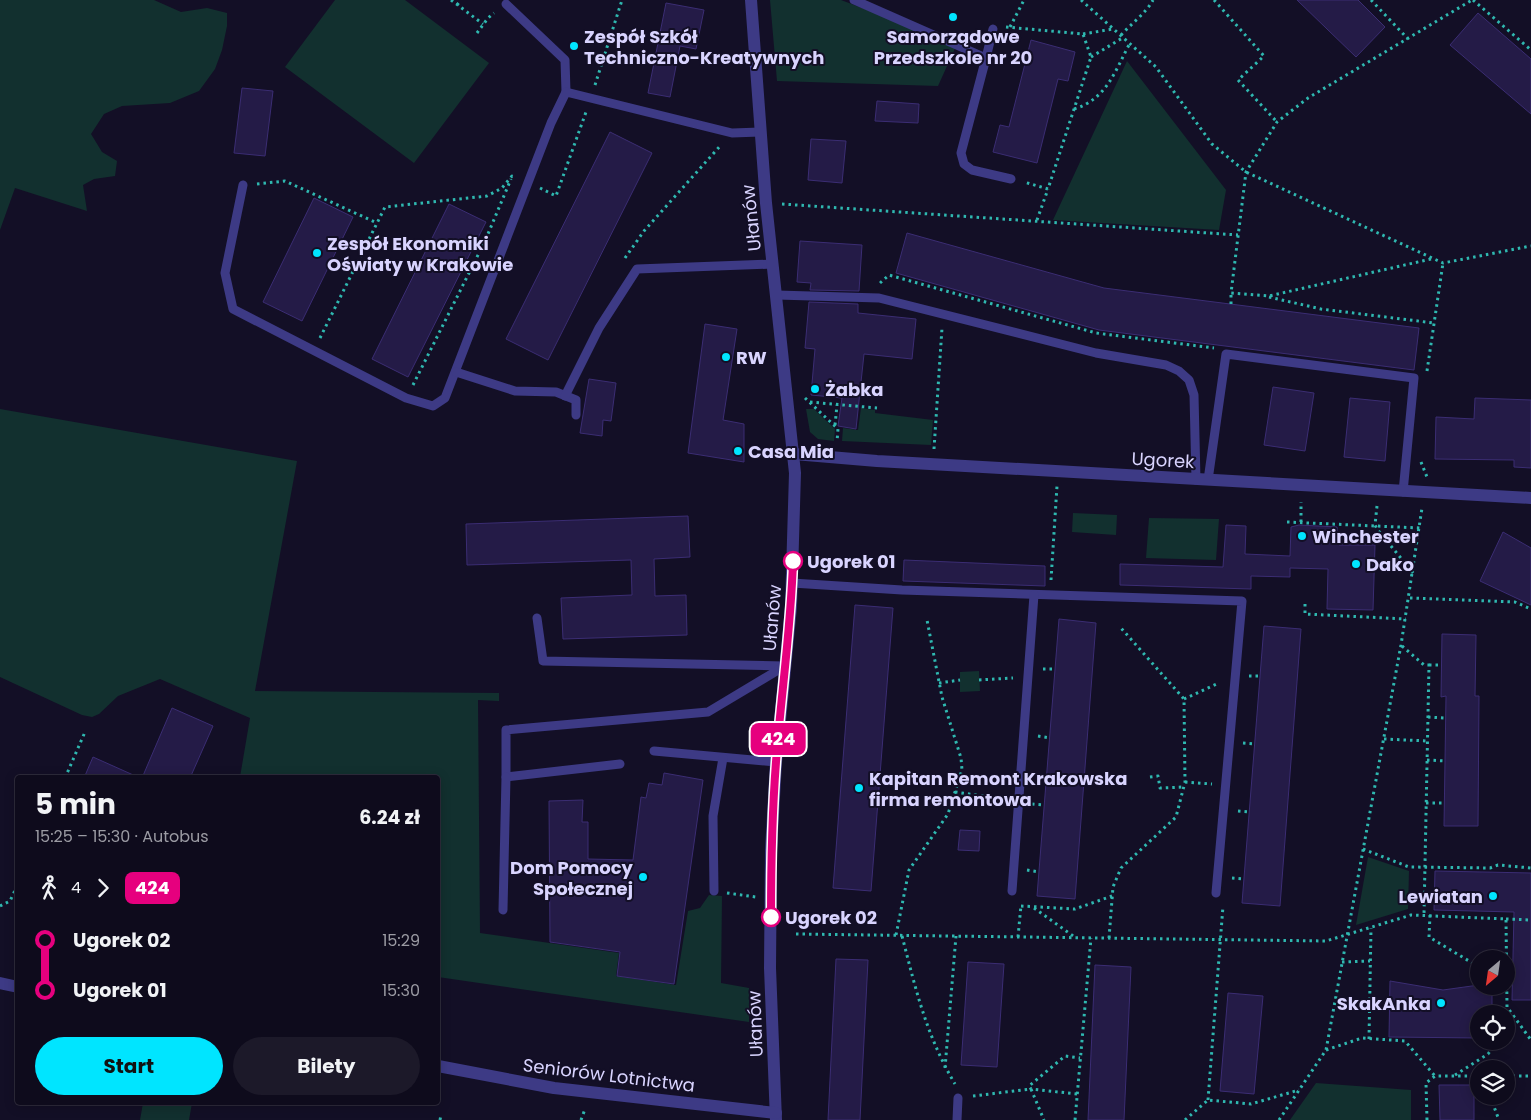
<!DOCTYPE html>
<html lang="pl">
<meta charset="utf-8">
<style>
:root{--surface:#0e0b1c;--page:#1c1929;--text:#f1f3f6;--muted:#9b9ba3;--line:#2e2b3b;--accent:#00e5ff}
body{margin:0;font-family:Poppins,sans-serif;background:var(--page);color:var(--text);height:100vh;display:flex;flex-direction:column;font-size:19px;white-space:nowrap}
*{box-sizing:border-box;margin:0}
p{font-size:16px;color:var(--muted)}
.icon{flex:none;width:28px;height:28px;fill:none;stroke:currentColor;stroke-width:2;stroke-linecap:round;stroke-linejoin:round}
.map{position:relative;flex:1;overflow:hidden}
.panel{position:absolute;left:15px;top:775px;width:425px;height:330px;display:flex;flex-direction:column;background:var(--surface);border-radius:5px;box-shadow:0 2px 12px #0003,0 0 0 1px var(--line)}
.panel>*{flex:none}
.badge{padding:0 10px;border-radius:8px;font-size:18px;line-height:32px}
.needle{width:32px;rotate:209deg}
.controls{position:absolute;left:1470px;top:950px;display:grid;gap:10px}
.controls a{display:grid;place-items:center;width:45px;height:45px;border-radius:50%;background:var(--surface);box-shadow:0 2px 12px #0003,0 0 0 1px var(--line);font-size:25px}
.map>.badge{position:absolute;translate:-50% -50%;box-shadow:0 0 0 2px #fff}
.legs{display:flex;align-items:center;gap:8px;height:55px;padding:0 20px;font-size:16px}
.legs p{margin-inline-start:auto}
.head{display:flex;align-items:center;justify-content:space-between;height:85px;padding:0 20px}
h1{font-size:28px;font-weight:700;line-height:38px}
.action{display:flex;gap:10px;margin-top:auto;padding:10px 20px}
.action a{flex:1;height:58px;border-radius:30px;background:var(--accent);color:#111;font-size:20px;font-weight:700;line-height:58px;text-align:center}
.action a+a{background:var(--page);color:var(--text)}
ul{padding:0 20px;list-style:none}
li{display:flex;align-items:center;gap:18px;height:50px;font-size:19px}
li i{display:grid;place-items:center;width:8px;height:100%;margin:0 6px;background:currentColor}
li i::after{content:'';width:12px;height:12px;margin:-6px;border:4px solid;border-radius:50%;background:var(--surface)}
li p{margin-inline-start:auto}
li:first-child i{background:linear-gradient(#0000 50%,currentColor 0)}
li:last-child i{background:linear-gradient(currentColor 50%,#0000 0)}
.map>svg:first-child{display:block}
.green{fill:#12302f}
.building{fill:#241b47;stroke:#3b2d73}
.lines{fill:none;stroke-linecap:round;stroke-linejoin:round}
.path{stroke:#2fb8b0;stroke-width:3;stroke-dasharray:2.5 4;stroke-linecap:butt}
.lane{stroke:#3d3a85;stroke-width:9}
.street{stroke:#3d3a85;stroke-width:12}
.line-1-casing{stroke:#fff;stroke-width:11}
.line-1{stroke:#e6007e;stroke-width:8}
.poi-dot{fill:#00e5ff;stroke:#130f26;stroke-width:2}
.stop-1-dot{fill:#fff;stroke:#e6007e;stroke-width:2.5}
.labels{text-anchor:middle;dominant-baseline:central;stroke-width:4;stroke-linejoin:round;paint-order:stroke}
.poi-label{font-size:18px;font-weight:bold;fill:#d9d4ff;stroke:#130f26;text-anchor:start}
.street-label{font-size:18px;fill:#d9d4ff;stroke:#130f26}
.stop-label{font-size:18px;font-weight:bold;fill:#d9d4ff;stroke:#130f26;text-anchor:start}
</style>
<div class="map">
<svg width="1531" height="1120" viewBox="0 0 1531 1120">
<rect width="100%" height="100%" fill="#130f26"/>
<g class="green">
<path d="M0 0H154L181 12 207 8 227 13V26L222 50 215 69 199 91 170 103 122 106 104 114 91 134 102 152 117 161 115 176 94 179 83 185 87 211 15 188 0 230Z"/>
<path d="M335 0H405L489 63 414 163 285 67Z"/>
<path d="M770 0H841L957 44 938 86 777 81Z"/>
<path d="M1127 61 1226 190 1219 230 1053 220Z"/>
<path d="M861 408 875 410V413L933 420 931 445 842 441 843 428 858 430Z"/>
<path d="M0 409 297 461 255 691 499 693V701L478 700 480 933 619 953 616 976 676 985 688 911 700 908 709 895 722 896 721 983 749 988V1022L438 977V778L240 777 250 718 160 679 118 696 99 714 92 717 82 715 0 677Z"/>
<path d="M806 409H814L835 429 834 441 818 439 810 432Z"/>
<path d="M1073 513 1117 515 1116 535 1072 532Z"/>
<path d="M1149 518 1219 519 1216 560 1146 558Z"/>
<path d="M979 671 980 691 960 692V672Z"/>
<path d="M1368 857 1409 871 1408 909 1356 925Z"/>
<path d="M1316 1083 1411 1090V1120H1290Z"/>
<path d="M143 1103V1102L192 1103 189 1120H140Z"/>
</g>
<g class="building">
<path d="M1297 0H1358L1385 27 1356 57Z"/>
<path d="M666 3 704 10 696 49 680 46 670 97 648 93Z"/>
<path d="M1478 13 1531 59V114L1450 45Z"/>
<path d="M1031 40 1075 52 1068 81 1058 79 1037 163 993 152 1000 125 1009 127Z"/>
<path d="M242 88 273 91 265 156 234 153Z"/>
<path d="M877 101 919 104 918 123 875 121Z"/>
<path d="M610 132 652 153 548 360 506 339Z"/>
<path d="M811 139 846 141 842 183 808 180Z"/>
<path d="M314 198 353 217 302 321 263 302Z"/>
<path d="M449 204 486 222 408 377 372 359Z"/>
<path d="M907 233 1104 288 1419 328 1414 370 1099 330 896 273Z"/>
<path d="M800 241 862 245 859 291 810 290 811 283 797 282Z"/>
<path d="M809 302 858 304V313L916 319 912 359 864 354 856 429 838 426 842 398 811 395 815 349 805 348Z"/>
<path d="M705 324 737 329 723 420 744 424V462L688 453Z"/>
<path d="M589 379 616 383 611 421 603 420 602 436 580 433Z"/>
<path d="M1273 387 1314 393 1305 451 1264 445Z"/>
<path d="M1350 398 1390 402 1385 461 1344 457Z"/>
<path d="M1475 398 1531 400V468L1514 467V460L1435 459 1436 417 1474 419Z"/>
<path d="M688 516 690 557 654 559 655 596 686 595 687 635 563 639 561 598 632 595 631 560 467 565 466 524Z"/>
<path d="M1226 525 1246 526 1245 554 1290 556 1291 527 1299 525 1337 527 1339 545H1375L1373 610 1327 609 1328 569 1290 568V577L1251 576V589L1120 585V564L1223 567Z"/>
<path d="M1503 532 1531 548V605L1480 581Z"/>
<path d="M904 560 1045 566V586L903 581Z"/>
<path d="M855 605 893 608 871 891 833 888Z"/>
<path d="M1059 619 1096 623 1075 899 1037 896Z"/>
<path d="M1264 626 1301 629 1280 906 1242 903Z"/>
<path d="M1442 634 1476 635 1475 696H1479L1478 826H1444L1446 696 1441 697Z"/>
<path d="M172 708 213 726 190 778H142Z"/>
<path d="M93 757 140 778H84Z"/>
<path d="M664 773 703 780 674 984 617 976 620 952 550 942 549 801 583 800 582 822H588V859L633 860 641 797 646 798 649 783 662 785Z"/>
<path d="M960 830 980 831 979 851 958 850Z"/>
<path d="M1435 871 1531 873V1000H1512L1514 912 1434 910Z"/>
<path d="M836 959 868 960 860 1120H828Z"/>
<path d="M968 962 1004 964 997 1067 961 1065Z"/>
<path d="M1095 965 1131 967 1124 1120H1088Z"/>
<path d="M1390 981 1443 990 1479 985 1492 986V1014H1479V1038L1389 1037Z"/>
<path d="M1228 993 1263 996 1254 1094 1220 1091Z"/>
<path d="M1439 1085H1474V1120H1440Z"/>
</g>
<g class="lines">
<g class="path">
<path d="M451 0 483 24"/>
<path d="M1081 0 1156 67 1212 144 1246 172 1443 263 1531 246"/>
<path d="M1214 0 1264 56 1238 80 1277 122"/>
<path d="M1371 0 1408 39"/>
<path d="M1473 0 1531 50"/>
<path d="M457 5 461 0"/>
<path d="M1006 27 1083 34 1091 57 1048 189 1024 182"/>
<path d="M1010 27 1024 0"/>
<path d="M477 33 488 18 494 13"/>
<path d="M1083 34 1113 29"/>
<path d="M1121 35C1131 24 1146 13 1153 0"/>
<path d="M1091 57 1124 37"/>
<path d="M595 85 622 0"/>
<path d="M1074 109C1107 99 1115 71 1130 43"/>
<path d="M257 184 285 181 377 223"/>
<path d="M540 188 556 196 586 112"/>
<path d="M782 204 1238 235"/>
<path d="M1037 220 1048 189"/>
<path d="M625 258 644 231 721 145"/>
<path d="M1431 259 1269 296 1231 293 1246 172 1277 122 1308 98 1472 0"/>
<path d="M880 283 889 275 1096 333 1214 348"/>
<path d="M1269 297 1321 309 1434 323"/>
<path d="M1231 304V293"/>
<path d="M320 338 385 207 487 196 502 188 512 176 516 178"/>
<path d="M1427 371 1443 263"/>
<path d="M413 385 485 241 511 179"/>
<path d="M805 398 838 429 837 442"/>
<path d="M810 402 877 408"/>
<path d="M835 425 837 405"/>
<path d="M934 449 942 328"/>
<path d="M1421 462 1427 477"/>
<path d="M1377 506 1375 525 1377 529 1414 574"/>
<path d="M1287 522 1420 528"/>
<path d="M1301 522V502"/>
<path d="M1051 580 1057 486"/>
<path d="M1410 598 1515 602 1531 609"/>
<path d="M1305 604V614L1406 619"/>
<path d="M1402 646 1424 665H1429L1424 914"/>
<path d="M1429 665H1441"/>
<path d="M1043 669H1055"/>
<path d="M1249 676H1260"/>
<path d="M979 680 1013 678"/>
<path d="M939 683 960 680"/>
<path d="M1184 699 1219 683"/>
<path d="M1428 717 1445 718"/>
<path d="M1038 736 1050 738"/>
<path d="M1384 739 1428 741"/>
<path d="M1243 743 1255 744"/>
<path d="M1427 760 1445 761"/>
<path d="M1150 777 1158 776 1160 788 1184 787"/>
<path d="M65 778 85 732"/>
<path d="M1185 782 1212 784"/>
<path d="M955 792 1004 799"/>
<path d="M1426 803H1444"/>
<path d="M1032 804 1044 805"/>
<path d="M1238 811 1250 812"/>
<path d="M1363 849 1409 867 1490 868 1498 865 1531 868"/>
<path d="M1027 870 1039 872"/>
<path d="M1232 878 1244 879"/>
<path d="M727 893 756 897"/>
<path d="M0 906 10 901 18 884"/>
<path d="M1021 906 1075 909 1112 896"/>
<path d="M1034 908 1076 938"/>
<path d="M1430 915 1429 937 1479 967"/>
<path d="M1506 919 1531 920"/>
<path d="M796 934 1326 941 1411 915 1506 919 1507 1007 1531 1040"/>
<path d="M896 935 909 870 948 814 962 770 961 758 942 697 927 620"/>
<path d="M902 936C916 990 926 1035 955 1084"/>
<path d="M1018 937 1021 905"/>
<path d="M1109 938 1113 887 1121 868 1176 817 1185 782 1184 699 1121 628"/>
<path d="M1342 962 1370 961"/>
<path d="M1506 1028 1514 1016"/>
<path d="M1369 1039 1371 928"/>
<path d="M1326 1050 1362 1038 1405 1041 1435 1076"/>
<path d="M945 1068 956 936"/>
<path d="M1455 1075 1488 1054 1497 1041"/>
<path d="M1506 1076H1531"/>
<path d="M1077 1094 1031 1089 1029 1086 1065 1056 1080 1058"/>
<path d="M973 1096 1031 1089 1044 1120"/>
<path d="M1490 1096 1499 1120"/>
<path d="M1208 1100 1223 906"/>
<path d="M440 1120 441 1115"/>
<path d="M581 1120 585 1109"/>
<path d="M1075 1120 1091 938"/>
<path d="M1185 1120 1208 1100 1251 1104 1299 1090"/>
<path d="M1279 1120 1326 1050 1401 645 1422 508"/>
<path d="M1427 1120 1426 1083 1435 1076H1479"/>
</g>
<g class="lane">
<path d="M854 0 986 58 961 153 964 164 972 170 1011 179"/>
<path d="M506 4 565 60 566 92"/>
<path d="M986 58 993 29"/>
<path d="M243 185 225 273 233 309 406 398 433 406 445 398 551 123 566 92 732 133 760 132"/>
<path d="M777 295 879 298 1096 353 1166 365 1179 371 1189 380 1194 395 1196 480"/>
<path d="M456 372 515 391 556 392 576 400V415"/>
<path d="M565 396 599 328 637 269 773 264"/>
<path d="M1208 480 1226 354 1414 378 1403 492"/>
<path d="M792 583 902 590 1242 601 1216 893"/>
<path d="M537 618 543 661 785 666"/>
<path d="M654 751 776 762"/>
<path d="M620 764 506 777V730L708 712 785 666"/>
<path d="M714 891 713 816 723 758"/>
<path d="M1012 891 1034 595"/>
<path d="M503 910 506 777"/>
<path d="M957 1120 958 1098"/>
</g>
<g class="street">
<path d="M751 0 766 203 795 473 791 607 776 762 771 850 770 968 776 1120"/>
<path d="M794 454 877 461 1531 498"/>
<path d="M0 983 18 987"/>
<path d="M438 1066 554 1088 776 1113"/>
</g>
</g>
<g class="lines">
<defs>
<path id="line-1" d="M771 917C771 865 772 814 776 762 781 695 791 628 793 561"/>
</defs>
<use href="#line-1" class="line-1-casing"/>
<use href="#line-1" class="line-1"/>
</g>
<g class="poi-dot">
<circle cx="953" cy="17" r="5"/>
<circle cx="574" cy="46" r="5"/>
<circle cx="317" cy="253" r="5"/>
<circle cx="726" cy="357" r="5"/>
<circle cx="815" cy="389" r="5"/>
<circle cx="738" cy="451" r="5"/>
<circle cx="1302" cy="536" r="5"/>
<circle cx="1356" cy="564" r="5"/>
<circle cx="859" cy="788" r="5"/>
<circle cx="643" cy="877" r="5"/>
<circle cx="1493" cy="896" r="5"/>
<circle cx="1441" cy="1003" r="5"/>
</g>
<g class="stop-1-dot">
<circle cx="793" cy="561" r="9"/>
<circle cx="771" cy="917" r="9"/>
</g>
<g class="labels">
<g class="poi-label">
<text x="584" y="36">Zespół Szkół<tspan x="584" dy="21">Techniczno-Kreatywnych</tspan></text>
<text x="953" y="36" text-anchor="middle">Samorządowe<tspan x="953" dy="21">Przedszkole nr 20</tspan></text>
<text x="327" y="243">Zespół Ekonomiki<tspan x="327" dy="21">Oświaty w Krakowie</tspan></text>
<text x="736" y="357">RW</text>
<text x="825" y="389">Żabka</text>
<text x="748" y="451">Casa Mia</text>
<text x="1312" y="536">Winchester</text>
<text x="1366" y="564">Dako</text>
<text x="869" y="778">Kapitan Remont Krakowska<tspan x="869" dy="21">firma remontowa</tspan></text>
<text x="633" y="867" text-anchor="end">Dom Pomocy<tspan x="633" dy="21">Społecznej</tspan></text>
<text x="1483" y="896" text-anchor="end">Lewiatan</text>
<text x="1431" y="1003" text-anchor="end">SkakAnka</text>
</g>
<g class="street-label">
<text transform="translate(751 218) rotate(-96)">Ułanów</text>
<text transform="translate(1163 460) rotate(3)">Ugorek</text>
<text transform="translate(772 618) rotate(-85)">Ułanów</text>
<text transform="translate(755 1024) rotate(-92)">Ułanów</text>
<text transform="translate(609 1075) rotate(7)">Seniorów Lotnictwa</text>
</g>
<g class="stop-label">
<text x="807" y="561">Ugorek 01</text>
<text x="785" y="917">Ugorek 02</text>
</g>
</g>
</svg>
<div class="controls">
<a><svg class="needle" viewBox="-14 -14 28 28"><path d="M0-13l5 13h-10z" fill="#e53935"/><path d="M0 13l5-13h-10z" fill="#9b9ba3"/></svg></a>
<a><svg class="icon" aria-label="locate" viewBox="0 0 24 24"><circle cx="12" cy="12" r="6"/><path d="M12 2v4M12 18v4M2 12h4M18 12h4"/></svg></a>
<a><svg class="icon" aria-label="layers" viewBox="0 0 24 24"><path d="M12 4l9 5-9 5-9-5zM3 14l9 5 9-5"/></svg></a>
</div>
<b class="badge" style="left:778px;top:739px;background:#e6007e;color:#fff">424</b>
<section class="panel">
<div class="head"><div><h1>5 min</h1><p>15:25 – 15:30 · Autobus</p></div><b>6.24 zł</b></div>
<div class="legs"><svg class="icon" aria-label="walk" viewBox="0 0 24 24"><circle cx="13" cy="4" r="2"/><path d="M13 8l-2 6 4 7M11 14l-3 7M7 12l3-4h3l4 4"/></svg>4<svg class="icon" aria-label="forward" viewBox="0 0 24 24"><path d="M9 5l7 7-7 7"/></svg><b class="badge" style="background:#e6007e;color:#fff">424</b></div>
<ul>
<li><i style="color:#e6007e"></i><b>Ugorek 02</b><p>15:29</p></li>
<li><i style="color:#e6007e"></i><b>Ugorek 01</b><p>15:30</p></li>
</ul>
<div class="action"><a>Start</a><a>Bilety</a></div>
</section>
</div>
